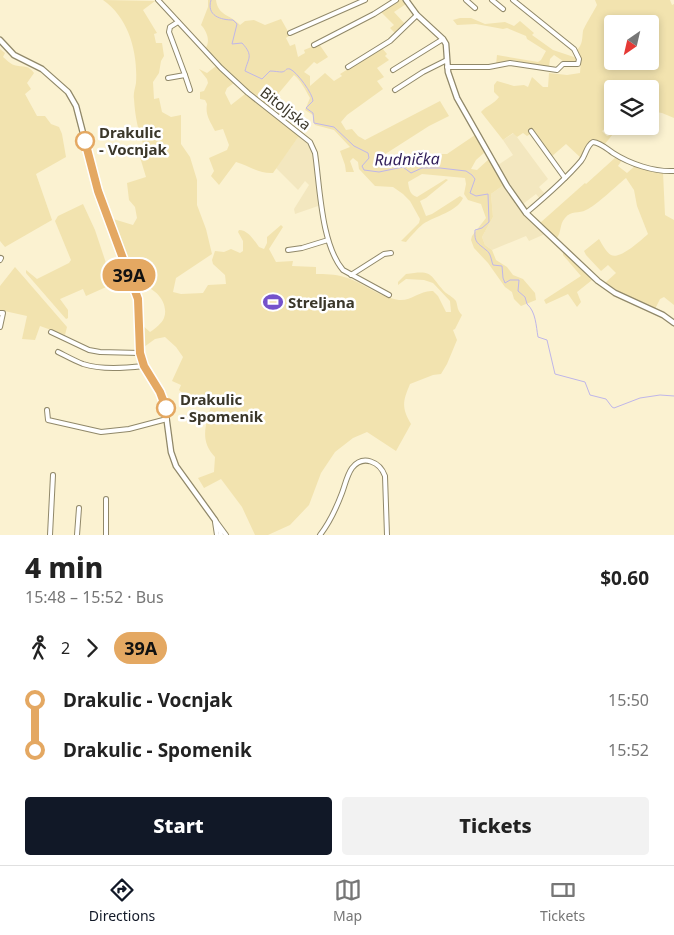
<!DOCTYPE html>
<meta charset="utf-8">
<style>
:root{--surface:#fff;--page:#f2f2f2;--text:#222;--muted:#767676;--line:#e0e0e0;--accent:#111827}
body{margin:0;font-family:"Noto Sans",sans-serif;background:var(--page);color:var(--text);height:100vh;display:flex;flex-direction:column;font-size:19px;white-space:nowrap}
*{box-sizing:border-box;margin:0}
p{font-size:16px;color:var(--muted)}
.icon{flex:none;width:28px;height:28px;fill:none;stroke:currentColor;stroke-width:2;stroke-linecap:round;stroke-linejoin:round}
.map{position:relative;height:535px;overflow:hidden}
.sheet{display:flex;flex-direction:column;background:var(--surface);flex:1}
.sheet>*{flex:none}
.badge{padding:0 10px;border-radius:16px;font-size:18px;line-height:32px}
.needle{width:32px;rotate:214deg}
.buttons{position:absolute;left:604px;top:15px;display:grid;gap:10px}
.buttons a{display:grid;place-items:center;width:55px;height:55px;border-radius:5px;background:var(--surface);box-shadow:0 2px 8px #0003;font-size:25px}
.map>.badge{position:absolute;translate:-50% -50%;box-shadow:0 0 0 2px #fff}
.legs{display:flex;align-items:center;gap:8px;height:55px;padding:0 25px;font-size:16px}
.legs p{margin-inline-start:auto}
.head{display:flex;align-items:center;justify-content:space-between;height:85px;padding:0 25px}
h1{font-size:28px;font-weight:800;line-height:38px}
.action{display:flex;gap:10px;margin-top:auto;padding:10px 25px}
.action a{flex:1;height:58px;border-radius:5px;background:var(--accent);color:#fff;font-size:20px;font-weight:800;line-height:58px;text-align:center}
.action a+a{background:var(--page);color:var(--text)}
ul{padding:0 25px;list-style:none}
li{display:flex;align-items:center;gap:18px;height:50px;font-size:19px}
li i{display:grid;place-items:center;width:8px;height:100%;margin:0 6px;background:currentColor}
li i::after{content:'';width:12px;height:12px;margin:-6px;border:4px solid;border-radius:50%;background:var(--surface)}
li p{margin-inline-start:auto}
li:first-child i{background:linear-gradient(#0000 50%,currentColor 0)}
li:last-child i{background:linear-gradient(currentColor 50%,#0000 0)}
.tabs{display:flex;justify-content:space-around;align-items:center;height:70px;border-top:1px solid var(--line);background:var(--surface);font-size:14px;color:var(--muted)}
.tabs a{display:grid;justify-items:center;gap:2px}
.tabs .selected{color:var(--accent)}
.map>svg:first-child{display:block}
.built{fill:#f3e7bf}
.green{fill:#f2e3af;fill-rule:evenodd}
.lines{fill:none;stroke-linecap:round;stroke-linejoin:round}
.stream{stroke:#bfb6e9;stroke-width:1}
.minor-casing{stroke:#908869;stroke-width:6}
.tertiary-casing{stroke:#908869;stroke-width:7}
.minor{stroke:#fff;stroke-width:4}
.tertiary{stroke:#fff;stroke-width:4.5}
.line-1-casing{stroke:#fff;stroke-width:11}
.line-1{stroke:#e4a862;stroke-width:8}
.stop-1-dot{fill:#fff;stroke:#e4a862;stroke-width:2.5}
.labels{text-anchor:middle;dominant-baseline:central;stroke-width:5;stroke-linejoin:round;paint-order:stroke}
.street-label{font-size:15px;fill:#3b372a;stroke:#fff}
.stop-label{font-size:15px;font-weight:bold;fill:#3b372a;stroke:#fff;text-anchor:start}
.poi-label{font-size:15px;font-weight:bold;fill:#3b372a;stroke:#fff;text-anchor:start}
.water-label{font-size:16px;font-style:italic;fill:#2f1d58;stroke:#fff}
</style>
<div class="map">
<svg width="674" height="535" viewBox="0 0 674 535">
<rect width="100%" height="100%" fill="#fbf2d1"/>
<g class="built">
<path d="M514 133 548 179 539 187 545 194 540 199 536 194 523 204 498 165 513 155 503 140Z"/>
<path d="M299 136 311 147 321 205 295 214 294 209 309 185 305 181 298 190 276 168Z"/>
<path d="M505 184 523 211 545 234 529 241 526 236 492 250 485 245 482 237 493 217 491 194Z"/>
</g>
<g class="green">
<path d="M103 0 155 1 143 10 157 33 154 34 156 43H162L164 56 161 61 159 73 153 82 154 99 159 98 162 112 171 117 181 115V144L190 157 197 180V205L206 229 212 254 176 278 173 292 181 294 203 293 208 285 226 284 225 275 213 264 212 260 215 251 224 252 231 249 240 253 243 251V241L238 232 239 230C248 230 254 240 259 247L264 249 267 243V237L281 225 283 227 269 249 276 262 293 261 292 266 316 267V274C325 274 335 274 344 277 363 282 378 297 399 300 412 301 420 290 433 291L438 296 446 312H451L450 301 433 283 424 280 406 279 398 285V282L406 274C435 269 429 276 446 293 449 295 454 298 456 301 458 307 457 310 462 315L455 329 453 330 457 340 447 364 441 374 433 375 410 384C403 401 401 407 411 424L396 451 367 432 353 438 335 452 321 473 309 505 290 525 268 535H255L242 507 221 479 204 488 198 478 214 472 215 457C198 439 207 423 212 402L199 395 190 400 179 390 181 385 172 381 183 357 176 347 165 337 155 339 144 347 141 324 150 332C155 329 162 323 164 318 170 302 152 284 138 286L110 218 133 225 137 218 135 207 129 200 127 183 146 177 139 154 145 148C138 132 135 116 134 99 133 94 135 89 136 83 138 53 129 18 103 0Z"/>
<path d="M208 0H216C218 16 230 14 240 25L245 21 254 20 265 25 281 19 290 35 286 38 290 46 295 44 298 57 305 53 304 50 319 44 328 57 317 64 314 62 304 72 310 76V86L325 73 334 81 342 76 340 74 382 48 387 54 385 56 389 60 377 68 384 77 377 81 383 89 347 115 341 122 346 130 352 129 358 136 365 140 440 101 449 116 429 126 379 158 378 163 389 164 404 159H412L421 164 425 163 434 154H447L475 135 485 152 476 160 471 169 477 170 489 159 505 184 491 194 493 217 482 237 485 245 492 250 496 260 507 267 513 275 523 279 535 293 536 300 521 306 514 299 512 292 505 287 488 263 474 248 471 240 472 236 486 218 481 204 468 200 464 194 466 184 465 178 422 174 408 182C409 189 410 195 417 197L446 179 448 180 426 198 420 201 426 216 432 214 460 196 463 198C457 212 435 216 423 224 417 229 411 236 406 242L401 241 419 223 420 219 410 201 403 194 393 187 375 186 359 169 358 162 353 158 350 161 354 172H346L345 165 340 151 350 147 334 130 315 125 313 121V115L305 110 310 98C305 89 301 81 294 75L268 106 245 87 205 49C211 42 207 31 201 25L208 7Z"/>
<path d="M398 0H404L406 4 394 12 405 24 396 34 390 28 394 25 380 11Z"/>
<path d="M595 0H670L672 5 674 4V118L662 113 650 111V89H612V109H609L607 112 612 124 602 131 607 136 613 134 604 145 597 140H591L587 144 581 158 566 144 551 157 532 133 527 136 523 133 517 137 513 133 503 140 481 112C486 106 494 104 499 97L494 92V85L497 81 514 86 524 85 528 87 532 77 543 87H548L549 73 567 75 580 73 581 59 577 50C583 44 582 38 583 31 584 27 594 11 597 5ZM612 24H650V61H612Z"/>
<path d="M460 18H471L485 24 505 22 514 26 520 21 534 33 532 35 553 50 577 58V61H563L554 55 550 59 549 67 512 60 496 65 497 55 538 62 541 60 546 51 527 39 526 36 507 28 503 29 476 24 457 25 453 20Z"/>
<path d="M0 49 5 53 3 57C6 59 10 64 14 65 23 68 28 64 34 73L27 83 31 89 25 94 37 116H45L51 124 59 127 62 134 66 157 36 174 52 220 5 247 0 241Z"/>
<path d="M216 66 234 83 227 88 225 93 231 105 245 94 299 136 273 173C260 174 249 166 236 162L219 185 211 176 214 171 209 158 227 150 229 145 223 129 215 131C210 121 205 115 207 104L205 100 200 99V92L204 91 208 83 207 79 199 69 207 73Z"/>
<path d="M616 157 622 160 618 166 627 173 635 166 663 172 665 215 674 220V305L664 297 660 299 655 309 634 300 605 283 616 273 608 265 601 271 586 255 584 251 599 239C602 244 606 252 611 255 620 260 641 240 648 234L637 206 634 190 626 178C616 186 597 205 586 210 579 214 571 210 565 218 559 224 562 233 556 239L540 223 585 183 586 184Z"/>
<path d="M83 204 95 230 113 284 86 296 83 289 60 299 68 310V318L66 319 26 273V270L37 279 69 263 71 260 55 221 58 216Z"/>
<path d="M563 251 592 280 577 292 581 302 577 307 568 294 546 304 544 300 581 276 563 255Z"/>
<path d="M15 267 67 327 65 335 40 326 35 340 22 339 27 316 0 310V286Z"/>
</g>
<g class="lines">
<path class="stream" d="M211 0C206 16 221 20 233 20L237 24 232 44 242 43C254 56 248 58 245 71L262 79 270 71C274 71 279 72 282 72 287 71 285 68 290 69 297 72 313 94 313 101L306 108 313 113 314 123 334 127 354 146 368 153 369 158 362 166 364 170 379 172 403 167 411 173 422 168H440L466 171 472 175 475 179 470 193 476 196 488 194 489 222 482 228 475 230C474 243 478 243 486 250 491 253 491 260 493 265L502 266 503 278 505 283 510 280H519L518 291 525 297 527 304C536 312 536 326 538 337L547 340 555 374 585 382 590 395 606 399 612 407 614 408 640 398 660 395 674 396"/>
<defs>
<g id="minor">
<path d="M158 0 221 68 248 93 310 142 315 153C320 187 321 244 343 270L389 295"/>
<path d="M466 0 475 8"/>
<path d="M492 0 503 9"/>
<path d="M290 33 365 0"/>
<path d="M314 45 374 14 396 0"/>
<path d="M348 67 390 41 417 15"/>
<path d="M447 67H489L510 63 557 70 563 64H578L579 59 574 49 513 0"/>
<path d="M393 70 443 39"/>
<path d="M185 75 190 90"/>
<path d="M168 78 185 75 169 32 170 27 178 22"/>
<path d="M395 90 423 72 447 60"/>
<path d="M531 131 565 178"/>
<path d="M526 213C545 197 565 180 581 161 586 155 586 146 593 142 601 143 607 149 613 153 630 164 654 172 674 171"/>
<path d="M288 250 302 248 328 240"/>
<path d="M0 260 1 258"/>
<path d="M351 275 384 254 391 253"/>
<path d="M0 313H3L0 327"/>
<path d="M51 332 89 350 100 352 140 353"/>
<path d="M58 352C66 356 75 361 83 364 102 370 125 368 144 366"/>
<path d="M47 410 48 420 101 432 129 429 167 419"/>
<path d="M215 520 226 535"/>
<path d="M215 522 217 535"/>
<path d="M219 527 221 535"/>
<path d="M50 535 53 475"/>
<path d="M77 535 79 508"/>
<path d="M106 535V499"/>
<path d="M320 535C330 522 336 509 342 493 345 485 347 475 352 468 363 454 380 462 385 476L387 535"/>
</g>
<g id="tertiary">
<path d="M406 0 417 15 443 39 446 44 448 72 457 98 507 186 526 213 598 281 615 293 663 315 674 323"/>
<path d="M0 40 14 55 42 69 68 92 76 106 98 191 121 254 134 286 138 299 140 353 144 366 164 400 171 452 176 466 215 520"/>
</g>
</defs>
<use href="#minor" class="minor-casing"/>
<use href="#tertiary" class="tertiary-casing"/>
<use href="#minor" class="minor"/>
<use href="#tertiary" class="tertiary"/>
</g>
<g class="lines">
<defs>
<path id="line-1" d="M85 141 98 191 138 299 140 353 144 366 160 392 166 408"/>
</defs>
<use href="#line-1" class="line-1-casing"/>
<use href="#line-1" class="line-1"/>
</g>
<defs>
<symbol id="stadium-bare" viewBox="-9 -9 18 18"><path d="M0-5a6.5 5 0 1 0 0 10a6.5 5 0 1 0 0-10ZM-3.5-1.8h7v3.6h-7Z" fill="#7552cb" stroke="#fff" stroke-width="2.5" paint-order="stroke"/></symbol>
</defs>
<g fill-rule="evenodd">
<use href="#stadium-bare" x="259" y="288" width="28" height="28"/>
</g>
<g class="stop-1-dot">
<circle cx="85" cy="141" r="9"/>
<circle cx="166" cy="408" r="9"/>
</g>
<g class="labels">
<g class="street-label">
<text transform="translate(286 108) rotate(38)">Bitoljska</text>
</g>
<g class="stop-label">
<text x="99" y="132">Drakulic<tspan x="99" dy="17">- Vocnjak</tspan></text>
<text x="180" y="399">Drakulic<tspan x="180" dy="17">- Spomenik</tspan></text>
</g>
<g class="poi-label">
<text x="288" y="302">Streljana</text>
</g>
<g class="water-label">
<text transform="translate(407 159) rotate(-1)">Rudnička</text>
</g>
</g>
</svg>
<div class="buttons">
<a><svg class="needle" viewBox="-14 -14 28 28"><path d="M0-13l5 13h-10z" fill="#e53935"/><path d="M0 13l5-13h-10z" fill="#767676"/></svg></a>
<a><svg class="icon" aria-label="layers" viewBox="0 0 24 24"><path d="M12 4l9 5-9 5-9-5zM3 14l9 5 9-5"/></svg></a>
</div>
<b class="badge" style="left:129px;top:275px;background:#e4a862;color:#111">39A</b>
</div>
<section class="sheet">
<div class="head"><div><h1>4 min</h1><p>15:48 – 15:52 · Bus</p></div><b>$0.60</b></div>
<div class="legs"><svg class="icon" aria-label="walk" viewBox="0 0 24 24"><circle cx="13" cy="4" r="2"/><path d="M13 8l-2 6 4 7M11 14l-3 7M7 12l3-4h3l4 4"/></svg>2<svg class="icon" aria-label="forward" viewBox="0 0 24 24"><path d="M9 5l7 7-7 7"/></svg><b class="badge" style="background:#e4a862;color:#111">39A</b></div>
<ul>
<li><i style="color:#e4a862"></i><b>Drakulic - Vocnjak</b><p>15:50</p></li>
<li><i style="color:#e4a862"></i><b>Drakulic - Spomenik</b><p>15:52</p></li>
</ul>
<div class="action"><a>Start</a><a>Tickets</a></div>
</section>
<nav class="tabs">
<a class="selected"><svg class="icon" aria-label="directions" viewBox="0 0 24 24"><path d="M12 3l9 9-9 9-9-9zM9 14v-3h6M13 9l2 2-2 2"/></svg>Directions</a>
<a><svg class="icon" aria-label="map" viewBox="0 0 24 24"><path d="M3 6l6-2 6 2 6-2v14l-6 2-6-2-6 2zM9 4v14M15 6v14"/></svg>Map</a>
<a><svg class="icon" aria-label="tickets" viewBox="0 0 24 24"><path d="M3 7h18v10H3zM15 7v10"/></svg>Tickets</a>
</nav>
